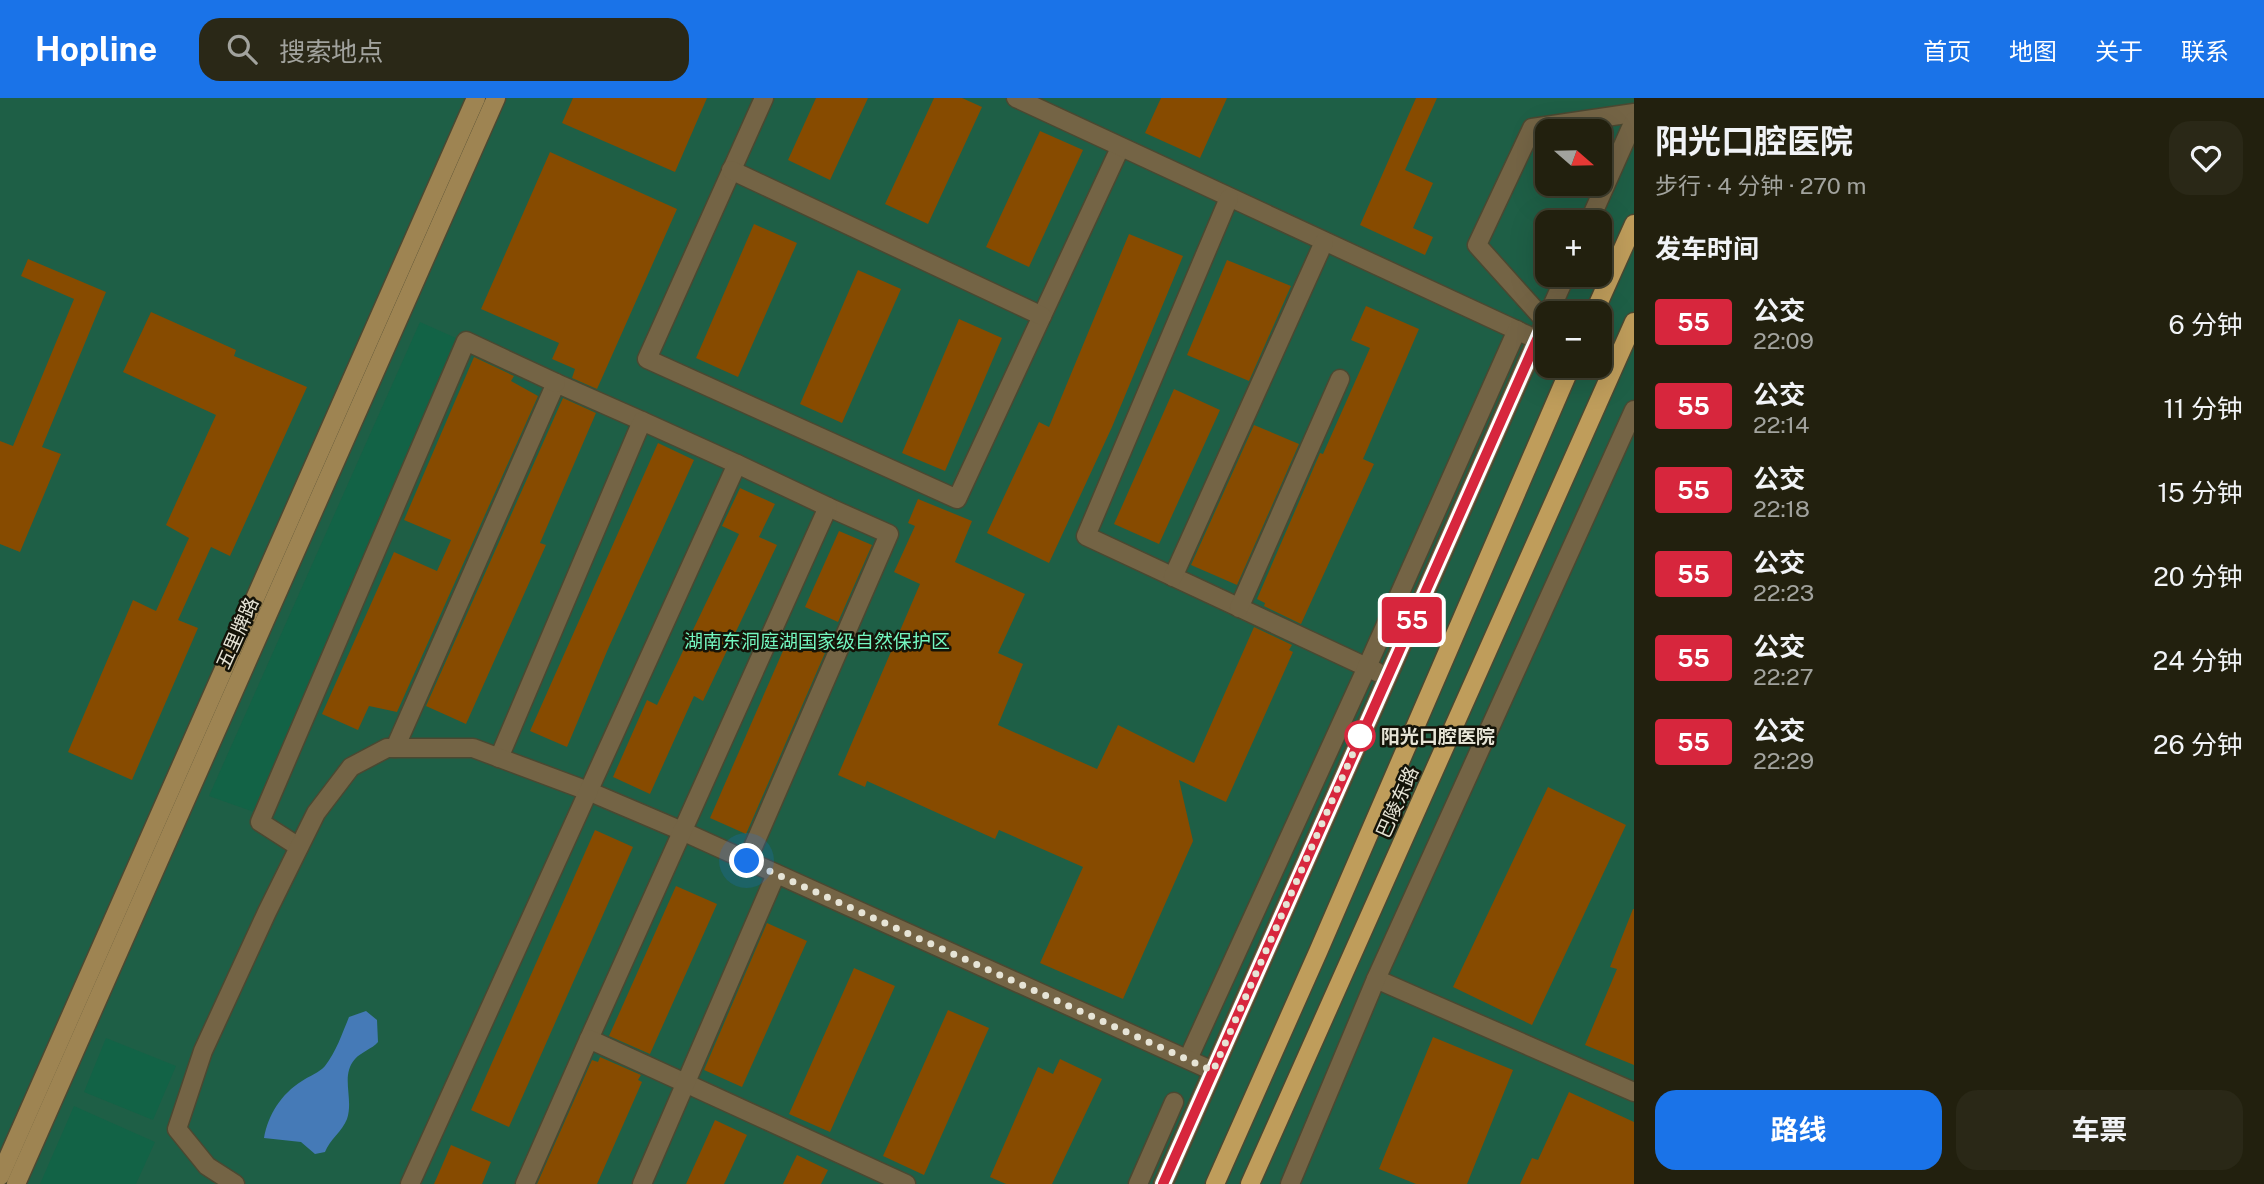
<!DOCTYPE html>
<html lang="zh">
<meta charset="utf-8">
<style>
:root{--surface:#22200e;--page:#2a2817;--text:#f1f3f6;--muted:#a2a39e;--line:#3f3e2e;--accent:#1a73e8}
body{margin:0;font-family:"Public Sans","Noto Sans SC",sans-serif;background:var(--page);color:var(--text);height:100vh;display:flex;flex-direction:column;font-size:26px;white-space:nowrap}
*{box-sizing:border-box;margin:0}
p{font-size:23px;color:var(--muted)}
.icon{flex:none;width:38px;height:38px;fill:none;stroke:currentColor;stroke-width:2;stroke-linecap:round;stroke-linejoin:round}
.map{position:relative;flex:1;overflow:hidden}
.side{display:flex;flex-direction:column;background:var(--surface);width:630px}
.side>*{flex:none}
.badge{padding:0 14px;border-radius:5px;font-size:24px;line-height:46px}
.needle{width:46px;rotate:110deg}
.tools{position:absolute;left:1535px;top:21px;display:grid;gap:14px}
.tools a{display:grid;place-items:center;width:77px;height:77px;border-radius:14px;background:var(--surface);box-shadow:0 7px 28px #0002,0 0 0 2px var(--line);font-size:35px}
.you{position:absolute;width:35px;height:35px;margin:-18px;border:5px solid #fff;border-radius:50%;background:#1a73e8;box-shadow:0 0 0 10px #1a73e833}
.map>.badge{position:absolute;translate:-50% -50%;box-shadow:0 0 0 4px #fff}
h2{padding:0 21px;font-size:26px;line-height:63px}
.round{display:grid;place-items:center;flex:none;width:74px;height:74px;border-radius:21px;background:var(--page)}
.headline{display:flex;align-items:center;justify-content:space-between;height:119px;padding:0 21px}
h1{font-size:33px;font-weight:700;line-height:52px}
.primary-button{display:flex;gap:14px;margin-top:auto;padding:14px 21px}
.primary-button a{flex:1;height:80px;border-radius:21px;background:var(--accent);color:#fff;font-size:28px;font-weight:700;line-height:80px;text-align:center}
.primary-button a+a{background:var(--page);color:var(--text)}
ul{padding:0;list-style:none}
li{display:flex;align-items:center;gap:21px;height:84px;padding:0 21px}
li div{flex:1}
li b{display:block;font-size:26px}
li em{font-style:normal}
li .badge{min-width:77px;font-weight:700;text-align:center}
header{display:flex;align-items:center;gap:42px;box-sizing:border-box;height:98px;padding:0 35px;background:var(--accent);color:#fff}
header strong{font-size:33px}
nav{display:flex;gap:38px;margin-inline-start:auto;font-size:24px}
.search{width:490px;height:63px;background:var(--page);display:flex;align-items:center;gap:18px;box-sizing:border-box;padding:0 24px;border-radius:21px;color:var(--muted);font-size:26px}
main{display:flex;flex:1;min-height:0}
.map>svg:first-child{display:block}
.green{fill:#1e5f46;fill-rule:evenodd}
.forest{fill:#126346}
.water{fill:#457ab7}
.building{fill:#874b00}
.lines{fill:none;stroke-linecap:round;stroke-linejoin:round}
.minor-casing{stroke:#4b4831;stroke-width:21}
.tertiary-casing{stroke:#4b4831;stroke-width:21}
.secondary-casing{stroke:#4b4831;stroke-width:21}
.primary-casing{stroke:#4b4831;stroke-width:21}
.minor{stroke:#746445;stroke-width:18}
.tertiary{stroke:#746445;stroke-width:18}
.secondary{stroke:#9e8452;stroke-width:18}
.primary{stroke:#bf9d5b;stroke-width:18}
.line-casing{stroke:#fff;stroke-width:16}
.line{stroke:#d7263d;stroke-width:10}
.walk{stroke:#e6e4d6;stroke-width:7;stroke-dasharray:0 12.6}
.stop-dot{fill:#fff;stroke:#d7263d;stroke-width:3.5}
.labels{text-anchor:middle;dominant-baseline:central;stroke-width:5;stroke-linejoin:round;paint-order:stroke}
.street-label{font-size:19px;fill:#e6e4d6;stroke:#141308}
.park-label{font-size:19px;fill:#73f7c0;stroke:#141308}
.stop-label{font-size:19px;font-weight:bold;fill:#e6e4d6;stroke:#141308;text-anchor:start}
</style>
<header>
<strong>Hopline</strong>
<div class="search"><svg class="icon" aria-label="search" viewBox="0 0 24 24"><circle cx="10" cy="10" r="6"/><path d="M15 15l6 6"/></svg>搜索地点</div>
<nav><a>首页</a><a>地图</a><a>关于</a><a>联系</a></nav>
</header>
<main>
<div class="map">
<svg width="1634" height="1086" viewBox="0 0 1634 1086">
<rect width="100%" height="100%" fill="#2e2a12"/>
<path class="green" d="M0 0H1634V1086H0ZM1547 33H1600V86H1547ZM1547 124H1600V177H1547ZM1547 215H1600V268H1547Z"/>
<g class="forest">
<path d="M420 224 456 240 254 714 209 698Z"/>
<path d="M106 940 176 968 153 1022 84 994Z"/>
<path d="M74 1008 155 1044 136 1086H40Z"/>
</g>
<path class="water" d="M366 913 377 922 378 944C372 951 361 954 355 961 340 978 354 1000 347 1021 342 1034 330 1041 325 1054L315 1056 301 1044 264 1040C268 1017 281 996 302 983 309 978 319 975 325 968 336 954 342 936 349 919Z"/>
<g class="building">
<path d="M573 0H707L675 74 562 25Z"/>
<path d="M816 0H868L830 82 788 62Z"/>
<path d="M934 0H962L982 9 928 126 885 106Z"/>
<path d="M1161 0H1227L1200 60 1145 35Z"/>
<path d="M1416 0H1437L1405 72 1433 85 1413 130 1433 139 1425 157 1360 127Z"/>
<path d="M1040 33 1083 52 1029 169 986 149Z"/>
<path d="M550 54 677 111 597 291 572 280 575 271 552 261 559 245 481 211Z"/>
<path d="M754 126 797 145 738 279 696 260Z"/>
<path d="M1129 136 1183 158 1112 329 1049 465 987 435 1039 324 1049 329Z"/>
<path d="M28 161 106 194 42 349 61 356 20 454 0 446V343L13 348 74 201 21 178Z"/>
<path d="M1227 162 1291 188 1249 283 1187 257Z"/>
<path d="M858 172 901 191 842 325 800 306Z"/>
<path d="M1366 208 1419 231 1363 361 1374 366 1301 526 1264 508 1265 505 1257 501 1320 355 1323 356 1370 250 1351 242Z"/>
<path d="M151 214 236 252 234 258 307 289 230 458 211 449 178 522 198 530 132 682 68 654 133 502 156 513 189 440 166 427 216 317 123 274Z"/>
<path d="M959 221 1002 240 945 373 902 355Z"/>
<path d="M474 259 514 278 511 283 538 298 397 614 369 608 358 632 322 616 394 454 437 473 451 442 404 422Z"/>
<path d="M1174 291 1220 312 1159 446 1114 426Z"/>
<path d="M563 300 596 315 540 445 546 447 466 626 426 608Z"/>
<path d="M1254 327 1299 346 1237 487 1191 467Z"/>
<path d="M658 345 694 362 608 551 567 649 530 633Z"/>
<path d="M740 390 775 406 759 439 777 447 703 603 694 598 650 696 613 679 647 602 657 607 739 436 722 428Z"/>
<path d="M918 401 972 423 955 464 1025 496 998 555 1023 566 998 627 1097 671 1118 627 1194 665 1254 529 1292 547 1289 552 1293 554 1226 704 1179 682 1193 743 1123 901 1040 865 1083 769 999 732 995 741 867 683 865 689 838 677 920 486 894 474 915 428 908 425Z"/>
<path d="M839 433 872 447 838 524 805 509Z"/>
<path d="M789 539 825 555 746 736 710 720Z"/>
<path d="M1548 689 1626 727 1532 927 1453 889Z"/>
<path d="M595 732 633 749 509 1029 471 1012Z"/>
<path d="M676 788 717 806 650 956 609 938Z"/>
<path d="M1633 811H1634V967L1585 947 1617 871 1610 869Z"/>
<path d="M767 825 807 843 742 989 704 972Z"/>
<path d="M854 870 895 888 830 1034 789 1016Z"/>
<path d="M948 912 989 930 924 1077 883 1058Z"/>
<path d="M1433 939 1513 972 1467 1086H1416L1379 1071Z"/>
<path d="M600 959 641 977 638 982 642 984 597 1086H537L592 962 598 964Z"/>
<path d="M1060 961 1102 981 1052 1086H1006L990 1079 1038 969 1053 976Z"/>
<path d="M1569 994 1634 1024V1086H1520L1532 1060 1538 1062Z"/>
<path d="M715 1022 747 1037 724 1086H686Z"/>
<path d="M451 1047 491 1064 482 1086H434Z"/>
<path d="M797 1057 828 1072 821 1086H783Z"/>
</g>
<g class="lines">
<defs>
<g id="minor">
<path d="M764 0 647 261 957 401 1120 50"/>
<path d="M1016 0 1527 237"/>
<path d="M731 72 1042 218"/>
<path d="M1229 100 1086 438 1377 574"/>
<path d="M1547 225 1477 147 1532 30 1634 15"/>
<path d="M1173 479 1324 144"/>
<path d="M1239 510 1340 281"/>
<path d="M395 650 556 285 642 323"/>
<path d="M499 660 642 323 737 366"/>
<path d="M299 749 260 724 466 243 556 285"/>
<path d="M747 763 889 436 828 409"/>
<path d="M1376 881 1634 994"/>
<path d="M1188 961 1367 569 1517 232"/>
<path d="M235 1086 207 1068 177 1031 203 953 267 814 316 715 351 669 387 650H473L588 693 682 733 1213 973"/>
<path d="M410 1086 737 366 828 409 589 941"/>
<path d="M525 1086 589 941 906 1086"/>
<path d="M642 1086 776 776"/>
<path d="M1138 1086 1174 1004"/>
</g>
<g id="tertiary">
<path d="M1589 124 1634 23"/>
<path d="M1549 215 1566 177"/>
<path d="M1163 1086 1547 219"/>
<path d="M1290 1086 1376 881 1634 312"/>
</g>
<g id="secondary">
<path d="M0 1078 476 0"/>
<path d="M16 1086 496 0"/>
</g>
<g id="primary">
<path d="M1594 215 1634 126"/>
<path d="M1215 1086 1318 854 1571 268"/>
<path d="M1250 1086 1634 224"/>
</g>
</defs>
<use href="#minor" class="minor-casing"/>
<use href="#tertiary" class="tertiary-casing"/>
<use href="#secondary" class="secondary-casing"/>
<use href="#primary" class="primary-casing"/>
<use href="#minor" class="minor"/>
<use href="#tertiary" class="tertiary"/>
<use href="#secondary" class="secondary"/>
<use href="#primary" class="primary"/>
</g>
<g class="lines">
<defs>
<path id="line" d="M1163 1086 1547 219"/>
</defs>
<use href="#line" class="line-casing"/>
<use href="#line" class="line"/>
<path class="walk" d="M747 763 1213 973 1365 628 1360 638"/>
</g>
<circle class="stop-dot" cx="1360" cy="638" r="14"/>
<g class="labels">
<g class="street-label">
<text transform="translate(237 535) rotate(-66)">五里牌路</text>
<text transform="translate(1397 704) rotate(-66)">巴陵东路</text>
</g>
<g class="park-label">
<text x="817" y="543">湖南东洞庭湖国家级自然保护区</text>
</g>
<g class="stop-label">
<text x="1381" y="638">阳光口腔医院</text>
</g>
</g>
</svg>
<div class="tools">
<a><svg class="needle" viewBox="-14 -14 28 28"><path d="M0-13l5 13h-10z" fill="#e53935"/><path d="M0 13l5-13h-10z" fill="#a2a39e"/></svg></a>
<a>+</a>
<a>−</a>
</div>
<div class="you" style="left:747px;top:763px"></div>
<b class="badge" style="left:1412px;top:522px;background:#d7263d;color:#fff">55</b>
</div>
<section class="side">
<div class="headline"><div><h1>阳光口腔医院</h1><p>步行 · 4 分钟 · 270 m</p></div><a class="round"><svg class="icon" aria-label="heart" viewBox="0 0 24 24"><path d="M12 20l-8-8c-3-5 5-10 8-4 3-6 11-1 8 4z"/></svg></a></div>
<h2>发车时间</h2>
<ul>
<li><span class="badge" style="background:#d7263d;color:#fff">55</span><div><b>公交</b><p>22:09</p></div><em>6 分钟</em></li>
<li><span class="badge" style="background:#d7263d;color:#fff">55</span><div><b>公交</b><p>22:14</p></div><em>11 分钟</em></li>
<li><span class="badge" style="background:#d7263d;color:#fff">55</span><div><b>公交</b><p>22:18</p></div><em>15 分钟</em></li>
<li><span class="badge" style="background:#d7263d;color:#fff">55</span><div><b>公交</b><p>22:23</p></div><em>20 分钟</em></li>
<li><span class="badge" style="background:#d7263d;color:#fff">55</span><div><b>公交</b><p>22:27</p></div><em>24 分钟</em></li>
<li><span class="badge" style="background:#d7263d;color:#fff">55</span><div><b>公交</b><p>22:29</p></div><em>26 分钟</em></li>
</ul>
<div class="primary-button"><a>路线</a><a>车票</a></div>
</section>
</main>
